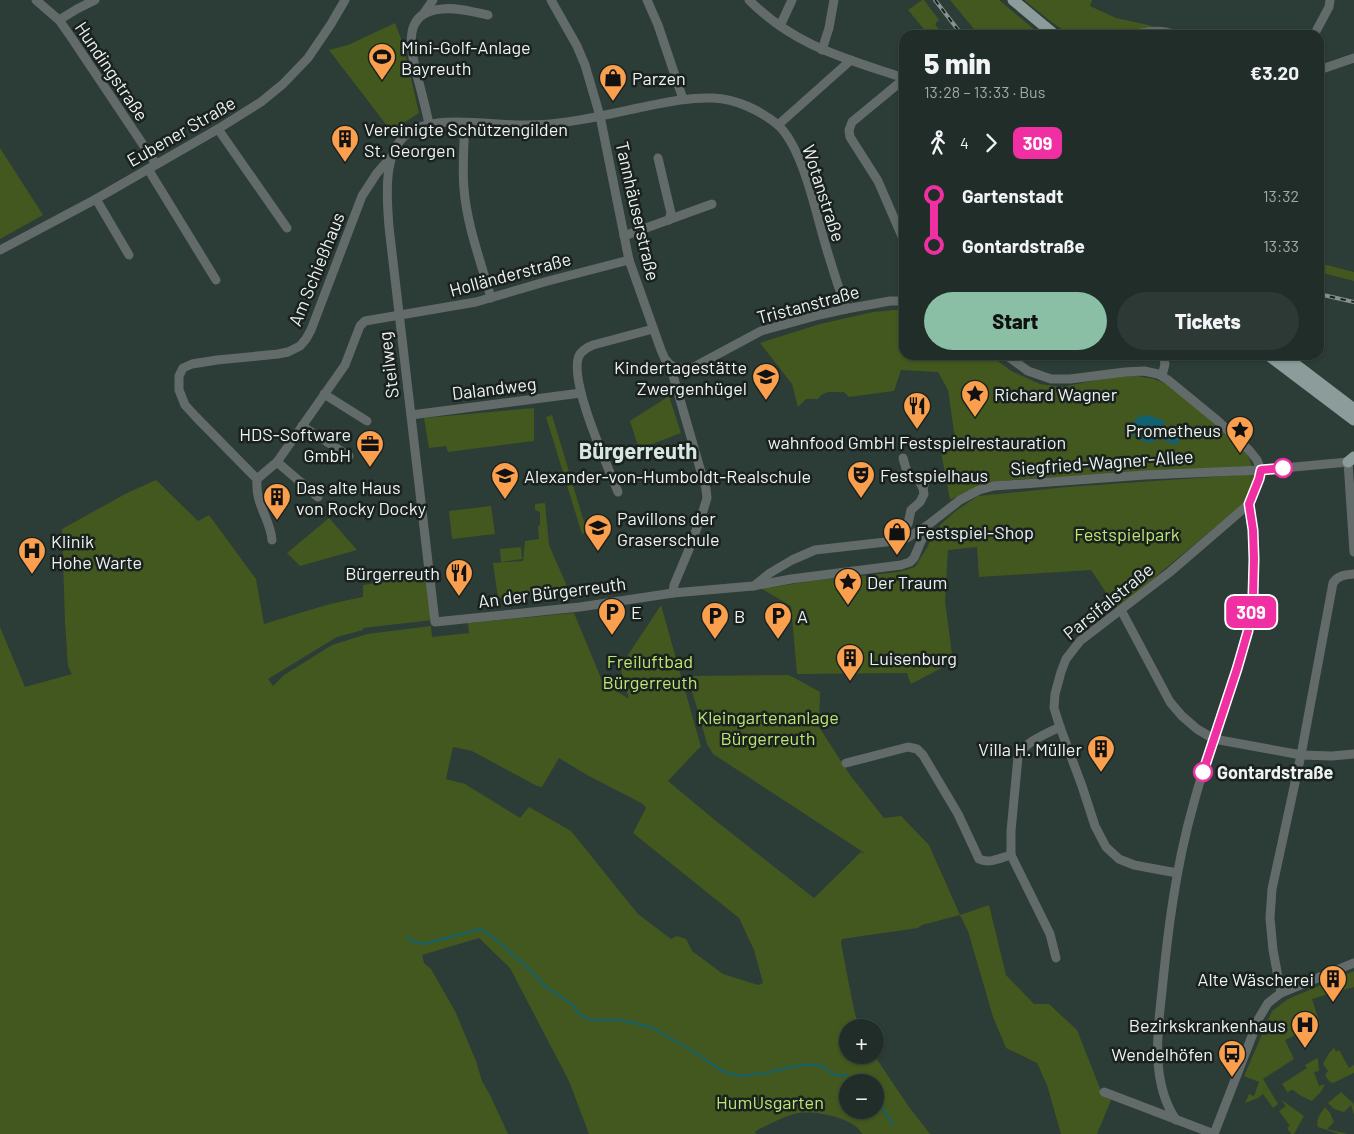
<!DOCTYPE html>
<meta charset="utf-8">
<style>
:root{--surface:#212d28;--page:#2d3934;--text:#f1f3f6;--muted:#a2a8a8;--line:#3e4945;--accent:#8abfa5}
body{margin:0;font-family:Barlow,sans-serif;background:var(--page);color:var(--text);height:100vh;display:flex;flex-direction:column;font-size:19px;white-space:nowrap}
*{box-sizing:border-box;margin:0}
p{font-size:16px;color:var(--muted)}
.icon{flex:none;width:28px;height:28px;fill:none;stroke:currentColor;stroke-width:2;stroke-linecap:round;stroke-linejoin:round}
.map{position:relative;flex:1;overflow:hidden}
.panel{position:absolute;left:899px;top:30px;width:425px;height:330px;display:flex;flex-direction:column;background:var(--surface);border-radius:15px;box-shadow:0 1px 4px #0004,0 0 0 1px var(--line)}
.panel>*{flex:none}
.badge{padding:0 10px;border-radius:8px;font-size:18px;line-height:32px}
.controls{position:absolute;left:839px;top:1019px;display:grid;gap:10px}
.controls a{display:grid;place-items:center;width:45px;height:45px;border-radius:50%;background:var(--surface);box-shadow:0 1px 4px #0004,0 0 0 1px var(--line);font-size:25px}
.map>.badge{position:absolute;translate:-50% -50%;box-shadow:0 0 0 2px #fff}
.legs{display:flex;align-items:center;gap:8px;height:55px;padding:0 25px;font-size:16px}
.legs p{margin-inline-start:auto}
.head{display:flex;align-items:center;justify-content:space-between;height:85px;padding:0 25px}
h1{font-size:28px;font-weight:800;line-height:38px}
.primary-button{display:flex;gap:10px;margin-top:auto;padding:10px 25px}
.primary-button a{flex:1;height:58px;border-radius:30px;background:var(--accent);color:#111;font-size:20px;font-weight:800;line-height:58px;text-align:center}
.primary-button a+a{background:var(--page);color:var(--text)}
ul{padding:0 25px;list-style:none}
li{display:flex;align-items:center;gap:18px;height:50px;font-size:19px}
li i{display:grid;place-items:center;width:8px;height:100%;margin:0 6px;background:currentColor}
li i::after{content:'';width:12px;height:12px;margin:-6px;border:4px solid;border-radius:50%;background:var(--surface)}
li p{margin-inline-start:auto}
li:first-child i{background:linear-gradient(#0000 50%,currentColor 0)}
li:last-child i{background:linear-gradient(currentColor 50%,#0000 0)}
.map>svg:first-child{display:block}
.green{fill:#43581e;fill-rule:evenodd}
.water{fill:#126170}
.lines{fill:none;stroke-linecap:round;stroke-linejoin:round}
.stream{stroke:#126170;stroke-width:2}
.minor{stroke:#636b6a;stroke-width:9}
.major{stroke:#8c9c9b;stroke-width:11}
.rail-casing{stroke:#86938e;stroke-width:4}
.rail{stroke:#1a211e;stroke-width:2;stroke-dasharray:5.5;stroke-linecap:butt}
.line-1-casing{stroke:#fff;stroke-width:11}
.line-1{stroke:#ef2fa2;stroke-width:8}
.stop-1-dot{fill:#fff;stroke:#ef2fa2;stroke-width:2.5}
.labels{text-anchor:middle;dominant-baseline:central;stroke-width:5;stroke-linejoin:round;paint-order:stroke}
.poi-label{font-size:18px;fill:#ebf4f0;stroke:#1a211e;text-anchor:start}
.street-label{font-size:18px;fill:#ebf4f0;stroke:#1a211e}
.park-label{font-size:18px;fill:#bbe772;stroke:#1a211e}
.stop-label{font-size:18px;font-weight:bold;fill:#ebf4f0;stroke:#1a211e;text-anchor:start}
.district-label{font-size:22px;font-weight:bold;fill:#d5e7e0;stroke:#1a211e}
</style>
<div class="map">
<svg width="1354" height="1134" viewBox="0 0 1354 1134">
<rect width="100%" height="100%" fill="#2c3c36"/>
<g class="green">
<path d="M922 0H924L939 20 935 24 943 35H929L908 10Z"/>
<path d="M950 0H999L1041 35H979Z"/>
<path d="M1024 0H1092L1090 6 1116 18 1153 26 1122 35H1070L1049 20Z"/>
<path d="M395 23 403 44 419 113 391 131 329 50 348 45Z"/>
<path d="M0 148 43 215 0 239Z"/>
<path d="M1319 263 1354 272V281L1319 272Z"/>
<path d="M904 309V355H990L1011 371 1040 384 1062 387 1127 374 1154 379 1167 384 1203 411 1246 451 1252 466 1009 480C988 483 969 490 950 500L941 452 956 445 948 390 938 372 901 370 894 391 849 397 844 392C833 393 825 389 818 399H806L798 407 792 384 760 343 820 324 873 312Z"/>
<path d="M669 396 681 433 639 449 630 421Z"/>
<path d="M534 408V441L448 452 446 446 429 448 424 418Z"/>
<path d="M552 415 587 532 582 534 546 417Z"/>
<path d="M1256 474 1254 488 1250 498 1117 609 1091 570 979 577 977 547 948 550 945 601 953 662 911 684 907 673 797 674 791 606 762 589 811 581 899 572 915 567 928 546 932 535 941 524 957 510 978 496 1067 487Z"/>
<path d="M156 480 198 521 209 515 256 579 264 624C296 614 329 603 363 597V585L428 576 433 620 363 628V630L337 637 268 679 273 686 284 675 332 645 367 634 431 626 432 637 469 633 468 623 574 613 603 683 629 699 620 667 661 605 701 747 698 749 668 781 716 821 814 898 861 852 864 854 863 852 713 754 707 744 698 711 687 676 788 675 793 677 820 692 819 727 850 775 884 818 901 816 929 845 960 915 989 905 1006 975 1034 1004H1049L1077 1030 1103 1096 1111 1100 1097 1134H1061L1047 1085 1037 1063 1006 1048 993 1017 968 931 960 915 922 925 918 928 842 939 841 943 854 1010 859 1027 848 1028V1055H874L909 1107 930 1134H862C856 1118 814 1110 799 1113 786 1115 771 1124 759 1129L755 1132 756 1134H589L569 1081 510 968 479 938 422 955 424 963 431 969 455 1011 476 1061 482 1081 490 1095 508 1134H0V627L25 687 72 674 68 666 65 622 62 529 127 493ZM453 747 472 751 537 786 542 787 559 758 587 775 643 804 646 808 633 833 739 918 754 950 763 983 758 985 723 974 692 951 686 939 677 936 671 939 638 914 571 831 529 807 520 818 465 784 446 779ZM848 1082H875V1110H848Z"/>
<path d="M545 503 549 545 570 593 498 598 493 563 523 561 525 541 539 539 538 526 540 525V512L535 510V504Z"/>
<path d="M491 506 495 534 452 539 449 511Z"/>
<path d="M329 518 357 550 300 566 287 553Z"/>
<path d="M521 547 522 559 501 562 500 549Z"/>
<path d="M1354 971V987L1312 999 1320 1024 1285 1040 1294 1059 1263 1079 1278 1104 1273 1108 1263 1094 1258 1098 1245 1103 1249 1094 1254 1096 1259 1082 1244 1076 1272 1011 1288 999Z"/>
<path d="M1334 1048 1336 1052 1339 1050 1349 1068 1354 1065V1073L1333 1083C1329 1082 1327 1079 1325 1075L1328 1071 1323 1064 1329 1053Z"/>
<path d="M1317 1058 1318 1059 1319 1071 1314 1072 1319 1086 1324 1084C1324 1091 1317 1095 1312 1101L1301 1096 1293 1090H1290L1288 1093 1282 1084 1307 1068 1305 1065Z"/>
<path d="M1341 1092 1354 1104V1115L1351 1105 1344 1112 1334 1109 1328 1103Z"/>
<path d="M1282 1101H1283L1304 1116 1294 1134H1291L1287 1128 1290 1126 1279 1111 1286 1106Z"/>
<path d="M1325 1107 1330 1113 1334 1122 1327 1129 1348 1134H1339L1318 1127C1315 1120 1321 1113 1325 1107Z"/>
</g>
<path class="water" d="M1147 415 1165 421 1163 426 1181 433 1177 445 1157 438 1154 442 1149 443 1143 441 1134 436C1128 424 1134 417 1147 415Z"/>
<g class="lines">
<g class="stream">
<path d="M407 938 416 942 424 944 480 929 489 934 524 964 546 987 572 1004 580 1015 592 1020H620L651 1027 701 1056 722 1071 740 1076 771 1072 790 1067 810 1064 822 1066 831 1073 840 1076 847 1075"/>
<path d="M875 1096 893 1125"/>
</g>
<g class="minor">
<path d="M36 0 59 20 71 37 156 164"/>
<path d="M551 0 577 46 585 65 600 116 629 260 661 350 665 359 670 365 706 489 707 498 703 511 690 547 674 585 673 593"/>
<path d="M647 0 658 25 683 99"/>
<path d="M749 0C795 46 844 58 904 78"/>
<path d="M424 13 433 0"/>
<path d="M59 20 77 9 95 0"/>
<path d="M780 26 792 0"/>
<path d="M1133 35C1148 31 1161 29 1176 35"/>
<path d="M1314 35 1329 7 1330 0"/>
<path d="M822 50 829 28 834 0"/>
<path d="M1319 70 1354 58"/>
<path d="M904 79 852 122 849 130 850 137 878 181 904 241"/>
<path d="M465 123C464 145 462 167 464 189 467 226 481 262 491 298"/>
<path d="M429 124C426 109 422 94 418 79 411 51 400 12 442 9 457 7 473 12 488 15"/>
<path d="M778 125 851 60"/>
<path d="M218 129 287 228"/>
<path d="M658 158 671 213 669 220"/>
<path d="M148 169 216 280"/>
<path d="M96 199 129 255"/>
<path d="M624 236 712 204"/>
<path d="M0 250 96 199 218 129 261 102 283 84 308 58 331 24 345 0"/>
<path d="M846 309C838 286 831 264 824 240 815 209 802 147 778 125 760 110 736 99 713 98 687 97 663 103 638 108 601 116 564 125 526 125 493 126 434 113 407 134 382 153 387 199 389 227L435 622 580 607 673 593 753 586 791 579 901 565 910 562 914 558 928 525"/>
<path d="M1006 355 1028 371 1051 379H1070L1125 372 1144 371 1158 374 1168 380 1218 421 1249 450 1257 460 1261 470"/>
<path d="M670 365C677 369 683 370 692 368L761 331 819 315 846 309 890 301H904"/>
<path d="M1162 376 1165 364 1163 355"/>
<path d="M324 394 367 421"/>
<path d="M411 415 581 393"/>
<path d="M302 426 349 456"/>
<path d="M903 458 907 472 919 481 923 488"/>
<path d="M277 462 318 497"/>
<path d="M257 479 277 462 345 365 360 326 365 321 476 302 548 281 629 260"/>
<path d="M618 492C608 467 566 376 580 354 583 350 588 347 593 345L653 329"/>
<path d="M908 524 911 510 920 502 924 494 923 488 928 475"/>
<path d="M272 540C270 517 255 506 257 479L196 417 185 405 179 390V376L183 368 192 364 217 360 278 354 288 352 300 346 306 339 311 330 362 196 377 173 392 156"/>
<path d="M754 586 770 573 792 560 815 550 886 542 907 538 928 525 960 500 979 490 994 486 1145 475 1261 470 1348 462 1354 552"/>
<path d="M1121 610 1170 702 1182 716 1197 729 1214 739 1301 755 1332 756 1354 754"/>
<path d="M846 763 908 747 917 749 923 755 958 814 979 859C989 864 1001 858 1011 855"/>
<path d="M1177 873 1134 865 1119 859 1106 847 1095 826 1082 786 1060 727 1054 708 1055 694 1061 672 1066 659 1080 641 1170 572 1249 504"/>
<path d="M1056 958 1050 934 1011 855V831L1018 757C1024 742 1046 734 1060 727"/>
<path d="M1281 993 1273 950 1270 918 1272 889 1301 755 1333 583C1338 575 1345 575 1354 574"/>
<path d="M1104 1092 1214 1134"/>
<path d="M1176 1120C1151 1083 1157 1033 1162 991 1168 929 1176 866 1193 806 1203 768 1216 731 1229 694 1236 673 1244 651 1248 629 1254 597 1255 564 1253 531 1253 523 1249 514 1249 505 1250 497 1256 488 1258 481 1260 477 1260 473 1261 470"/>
<path d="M1214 1134 1259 1018 1268 1003 1281 993 1354 963"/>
</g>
<g class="major">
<path d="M1013 0 1055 35"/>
<path d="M1268 355 1354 420"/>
<path d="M1283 355 1354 409"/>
<path d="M1348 462 1354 457"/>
</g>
<defs>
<g id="rail">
<path d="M935 0 962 35"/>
<path d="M1319 294 1354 302"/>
</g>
</defs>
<use href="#rail" class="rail-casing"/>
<use href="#rail" class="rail"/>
</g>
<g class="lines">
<defs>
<path id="line-1" d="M1203 772 1237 669 1248 631 1253 596 1254 559 1253 530 1249 504 1259 479 1261 470 1283 468"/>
</defs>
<use href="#line-1" class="line-1-casing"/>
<use href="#line-1" class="line-1"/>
</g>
<defs>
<symbol id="stadium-pin" viewBox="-11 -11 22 30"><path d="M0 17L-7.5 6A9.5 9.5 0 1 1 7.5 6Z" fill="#f99f4d" stroke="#1a211e"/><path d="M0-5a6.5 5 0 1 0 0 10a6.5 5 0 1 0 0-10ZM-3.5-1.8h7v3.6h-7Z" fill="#111"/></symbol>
<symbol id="shop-pin" viewBox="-11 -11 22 30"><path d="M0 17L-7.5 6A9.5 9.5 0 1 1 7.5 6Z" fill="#f99f4d" stroke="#1a211e"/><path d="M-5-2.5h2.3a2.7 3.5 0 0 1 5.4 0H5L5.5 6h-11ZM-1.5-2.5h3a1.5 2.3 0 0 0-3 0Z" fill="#111"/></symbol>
<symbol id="building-pin" viewBox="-11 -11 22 30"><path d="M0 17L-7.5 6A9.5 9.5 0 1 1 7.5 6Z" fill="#f99f4d" stroke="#1a211e"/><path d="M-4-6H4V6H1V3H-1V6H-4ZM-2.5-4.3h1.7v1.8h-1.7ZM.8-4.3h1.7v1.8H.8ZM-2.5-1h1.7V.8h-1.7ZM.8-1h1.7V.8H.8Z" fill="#111"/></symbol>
<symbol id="school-pin" viewBox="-11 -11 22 30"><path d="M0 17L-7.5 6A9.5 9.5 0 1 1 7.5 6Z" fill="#f99f4d" stroke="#1a211e"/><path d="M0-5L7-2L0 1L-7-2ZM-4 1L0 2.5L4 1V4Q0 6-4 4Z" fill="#111"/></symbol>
<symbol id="sight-pin" viewBox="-11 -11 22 30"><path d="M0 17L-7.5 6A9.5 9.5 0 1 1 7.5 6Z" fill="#f99f4d" stroke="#1a211e"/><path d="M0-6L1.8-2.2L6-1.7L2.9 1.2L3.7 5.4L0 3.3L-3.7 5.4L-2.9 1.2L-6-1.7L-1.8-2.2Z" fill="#111"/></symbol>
<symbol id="restaurant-pin" viewBox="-11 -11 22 30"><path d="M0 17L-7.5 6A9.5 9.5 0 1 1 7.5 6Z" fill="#f99f4d" stroke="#1a211e"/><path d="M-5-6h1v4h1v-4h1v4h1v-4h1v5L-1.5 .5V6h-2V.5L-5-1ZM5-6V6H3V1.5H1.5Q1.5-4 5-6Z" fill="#111"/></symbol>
<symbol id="office-pin" viewBox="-11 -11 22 30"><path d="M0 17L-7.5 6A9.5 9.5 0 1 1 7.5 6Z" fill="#f99f4d" stroke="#1a211e"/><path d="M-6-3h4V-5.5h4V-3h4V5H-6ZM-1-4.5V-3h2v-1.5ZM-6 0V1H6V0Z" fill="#111"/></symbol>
<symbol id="theatre-pin" viewBox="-11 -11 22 30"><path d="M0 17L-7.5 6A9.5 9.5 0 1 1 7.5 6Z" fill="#f99f4d" stroke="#1a211e"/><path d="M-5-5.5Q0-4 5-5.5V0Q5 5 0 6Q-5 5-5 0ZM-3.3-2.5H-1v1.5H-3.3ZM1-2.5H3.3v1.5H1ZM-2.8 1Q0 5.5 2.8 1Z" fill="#111"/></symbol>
<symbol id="hospital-pin" viewBox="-11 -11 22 30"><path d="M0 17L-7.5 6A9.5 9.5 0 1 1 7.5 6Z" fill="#f99f4d" stroke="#1a211e"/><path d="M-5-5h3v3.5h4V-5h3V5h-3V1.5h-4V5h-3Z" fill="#111"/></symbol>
<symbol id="parking-pin" viewBox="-11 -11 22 30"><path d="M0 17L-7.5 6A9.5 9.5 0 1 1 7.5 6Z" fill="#f99f4d" stroke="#1a211e"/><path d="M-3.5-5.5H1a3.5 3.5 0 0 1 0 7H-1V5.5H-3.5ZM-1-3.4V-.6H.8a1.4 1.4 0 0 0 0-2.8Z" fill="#111"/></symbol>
<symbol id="bus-pin" viewBox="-11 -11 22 30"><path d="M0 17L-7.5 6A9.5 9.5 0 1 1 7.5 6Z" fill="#f99f4d" stroke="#1a211e"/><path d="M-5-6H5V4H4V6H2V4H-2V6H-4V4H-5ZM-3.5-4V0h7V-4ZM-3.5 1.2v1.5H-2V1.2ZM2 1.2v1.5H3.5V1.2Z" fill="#111"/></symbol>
</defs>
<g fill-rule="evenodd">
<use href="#stadium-pin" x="366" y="41" width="32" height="43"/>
<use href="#shop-pin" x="597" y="62" width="32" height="43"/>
<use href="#building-pin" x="329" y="123" width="32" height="43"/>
<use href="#school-pin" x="750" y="361" width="32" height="43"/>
<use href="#sight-pin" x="959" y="378" width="32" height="43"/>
<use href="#restaurant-pin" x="901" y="390" width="32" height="43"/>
<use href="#sight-pin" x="1224" y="414" width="32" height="43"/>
<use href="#office-pin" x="354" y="428" width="32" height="43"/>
<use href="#theatre-pin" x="845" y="459" width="32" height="43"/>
<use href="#school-pin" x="489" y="460" width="32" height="43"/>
<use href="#building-pin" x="261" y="481" width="32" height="43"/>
<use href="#school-pin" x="582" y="512" width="32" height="43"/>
<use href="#shop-pin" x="881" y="516" width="32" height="43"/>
<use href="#hospital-pin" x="16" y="535" width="32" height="43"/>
<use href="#restaurant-pin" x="443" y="557" width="32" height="43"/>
<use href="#sight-pin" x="832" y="566" width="32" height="43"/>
<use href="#parking-pin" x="596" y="596" width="32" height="43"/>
<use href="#parking-pin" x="699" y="600" width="32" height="43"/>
<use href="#parking-pin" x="762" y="600" width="32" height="43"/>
<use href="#building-pin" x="834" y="642" width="32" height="43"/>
<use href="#building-pin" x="1085" y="733" width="32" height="43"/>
<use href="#building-pin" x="1317" y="963" width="32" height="43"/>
<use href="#hospital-pin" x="1289" y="1009" width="32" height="43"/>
<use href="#bus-pin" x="1216" y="1038" width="32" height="43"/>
</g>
<g class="stop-1-dot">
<circle cx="1283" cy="468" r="9"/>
<circle cx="1203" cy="772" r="9"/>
</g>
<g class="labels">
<g class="poi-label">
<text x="401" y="47">Mini-Golf-Anlage<tspan x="401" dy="21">Bayreuth</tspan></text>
<text x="632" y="78">Parzen</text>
<text x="364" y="129">Vereinigte Schützengilden<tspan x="364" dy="21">St. Georgen</tspan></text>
<text x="747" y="367" text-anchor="end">Kindertagestätte<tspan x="747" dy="21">Zwergenhügel</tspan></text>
<text x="994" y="394">Richard Wagner</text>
<text x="1221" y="430" text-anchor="end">Prometheus</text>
<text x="351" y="434" text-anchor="end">HDS-Software<tspan x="351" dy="21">GmbH</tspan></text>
<text x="917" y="442" text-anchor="middle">wahnfood GmbH Festspielrestauration</text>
<text x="880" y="475">Festspielhaus</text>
<text x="524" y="476">Alexander-von-Humboldt-Realschule</text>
<text x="296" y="487">Das alte Haus<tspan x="296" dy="21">von Rocky Docky</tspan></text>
<text x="617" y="518">Pavillons der<tspan x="617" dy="21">Graserschule</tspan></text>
<text x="916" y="532">Festspiel-Shop</text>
<text x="51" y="541">Klinik<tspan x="51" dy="21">Hohe Warte</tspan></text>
<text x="440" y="573" text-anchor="end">Bürgerreuth</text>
<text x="867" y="582">Der Traum</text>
<text x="631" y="612">E</text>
<text x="734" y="616">B</text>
<text x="797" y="616">A</text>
<text x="869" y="658">Luisenburg</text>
<text x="1082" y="749" text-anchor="end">Villa H. Müller</text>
<text x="1314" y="979" text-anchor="end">Alte Wäscherei</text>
<text x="1286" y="1025" text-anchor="end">Bezirkskrankenhaus</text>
<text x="1213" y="1054" text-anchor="end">Wendelhöfen</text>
</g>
<g class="street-label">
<text transform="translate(112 71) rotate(56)">Hundingstraße</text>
<text transform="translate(181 131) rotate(-30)">Eubener Straße</text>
<text transform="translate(824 193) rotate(72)">Wotanstraße</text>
<text transform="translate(638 211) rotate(77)">Tannhäuserstraße</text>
<text transform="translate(316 269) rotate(-68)">Am Schießhaus</text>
<text transform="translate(510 274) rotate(-15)">Holländerstraße</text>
<text transform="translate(808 304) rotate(-15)">Tristanstraße</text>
<text transform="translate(388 365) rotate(-97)">Steilweg</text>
<text transform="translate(494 388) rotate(-7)">Dalandweg</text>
<text transform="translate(1102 462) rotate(-4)">Siegfried-Wagner-Allee</text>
<text transform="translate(552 592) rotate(-7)">An der Bürgerreuth</text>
<text transform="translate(1108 601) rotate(-39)">Parsifalstraße</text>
</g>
<g class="park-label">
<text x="1127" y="534">Festspielpark</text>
<text x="650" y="661">Freiluftbad<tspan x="650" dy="21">Bürgerreuth</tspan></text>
<text x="768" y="717">Kleingartenanlage<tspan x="768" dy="21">Bürgerreuth</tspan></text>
<text x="770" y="1102">HumUsgarten</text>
</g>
<g class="stop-label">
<text x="1217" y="772">Gontardstraße</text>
</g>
<g class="district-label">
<text x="638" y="450">Bürgerreuth</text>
</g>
</g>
</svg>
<div class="controls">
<a>+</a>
<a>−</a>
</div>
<b class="badge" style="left:1251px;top:612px;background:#ef2fa2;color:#fff">309</b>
<section class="panel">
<div class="head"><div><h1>5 min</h1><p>13:28 – 13:33 · Bus</p></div><b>€3.20</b></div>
<div class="legs"><svg class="icon" aria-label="walk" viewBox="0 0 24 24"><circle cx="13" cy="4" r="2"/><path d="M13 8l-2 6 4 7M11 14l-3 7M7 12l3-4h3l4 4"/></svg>4<svg class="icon" aria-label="forward" viewBox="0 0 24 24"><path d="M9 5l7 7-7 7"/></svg><b class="badge" style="background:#ef2fa2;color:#fff">309</b></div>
<ul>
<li><i style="color:#ef2fa2"></i><b>Gartenstadt</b><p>13:32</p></li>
<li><i style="color:#ef2fa2"></i><b>Gontardstraße</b><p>13:33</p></li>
</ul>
<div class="primary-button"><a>Start</a><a>Tickets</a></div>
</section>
</div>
